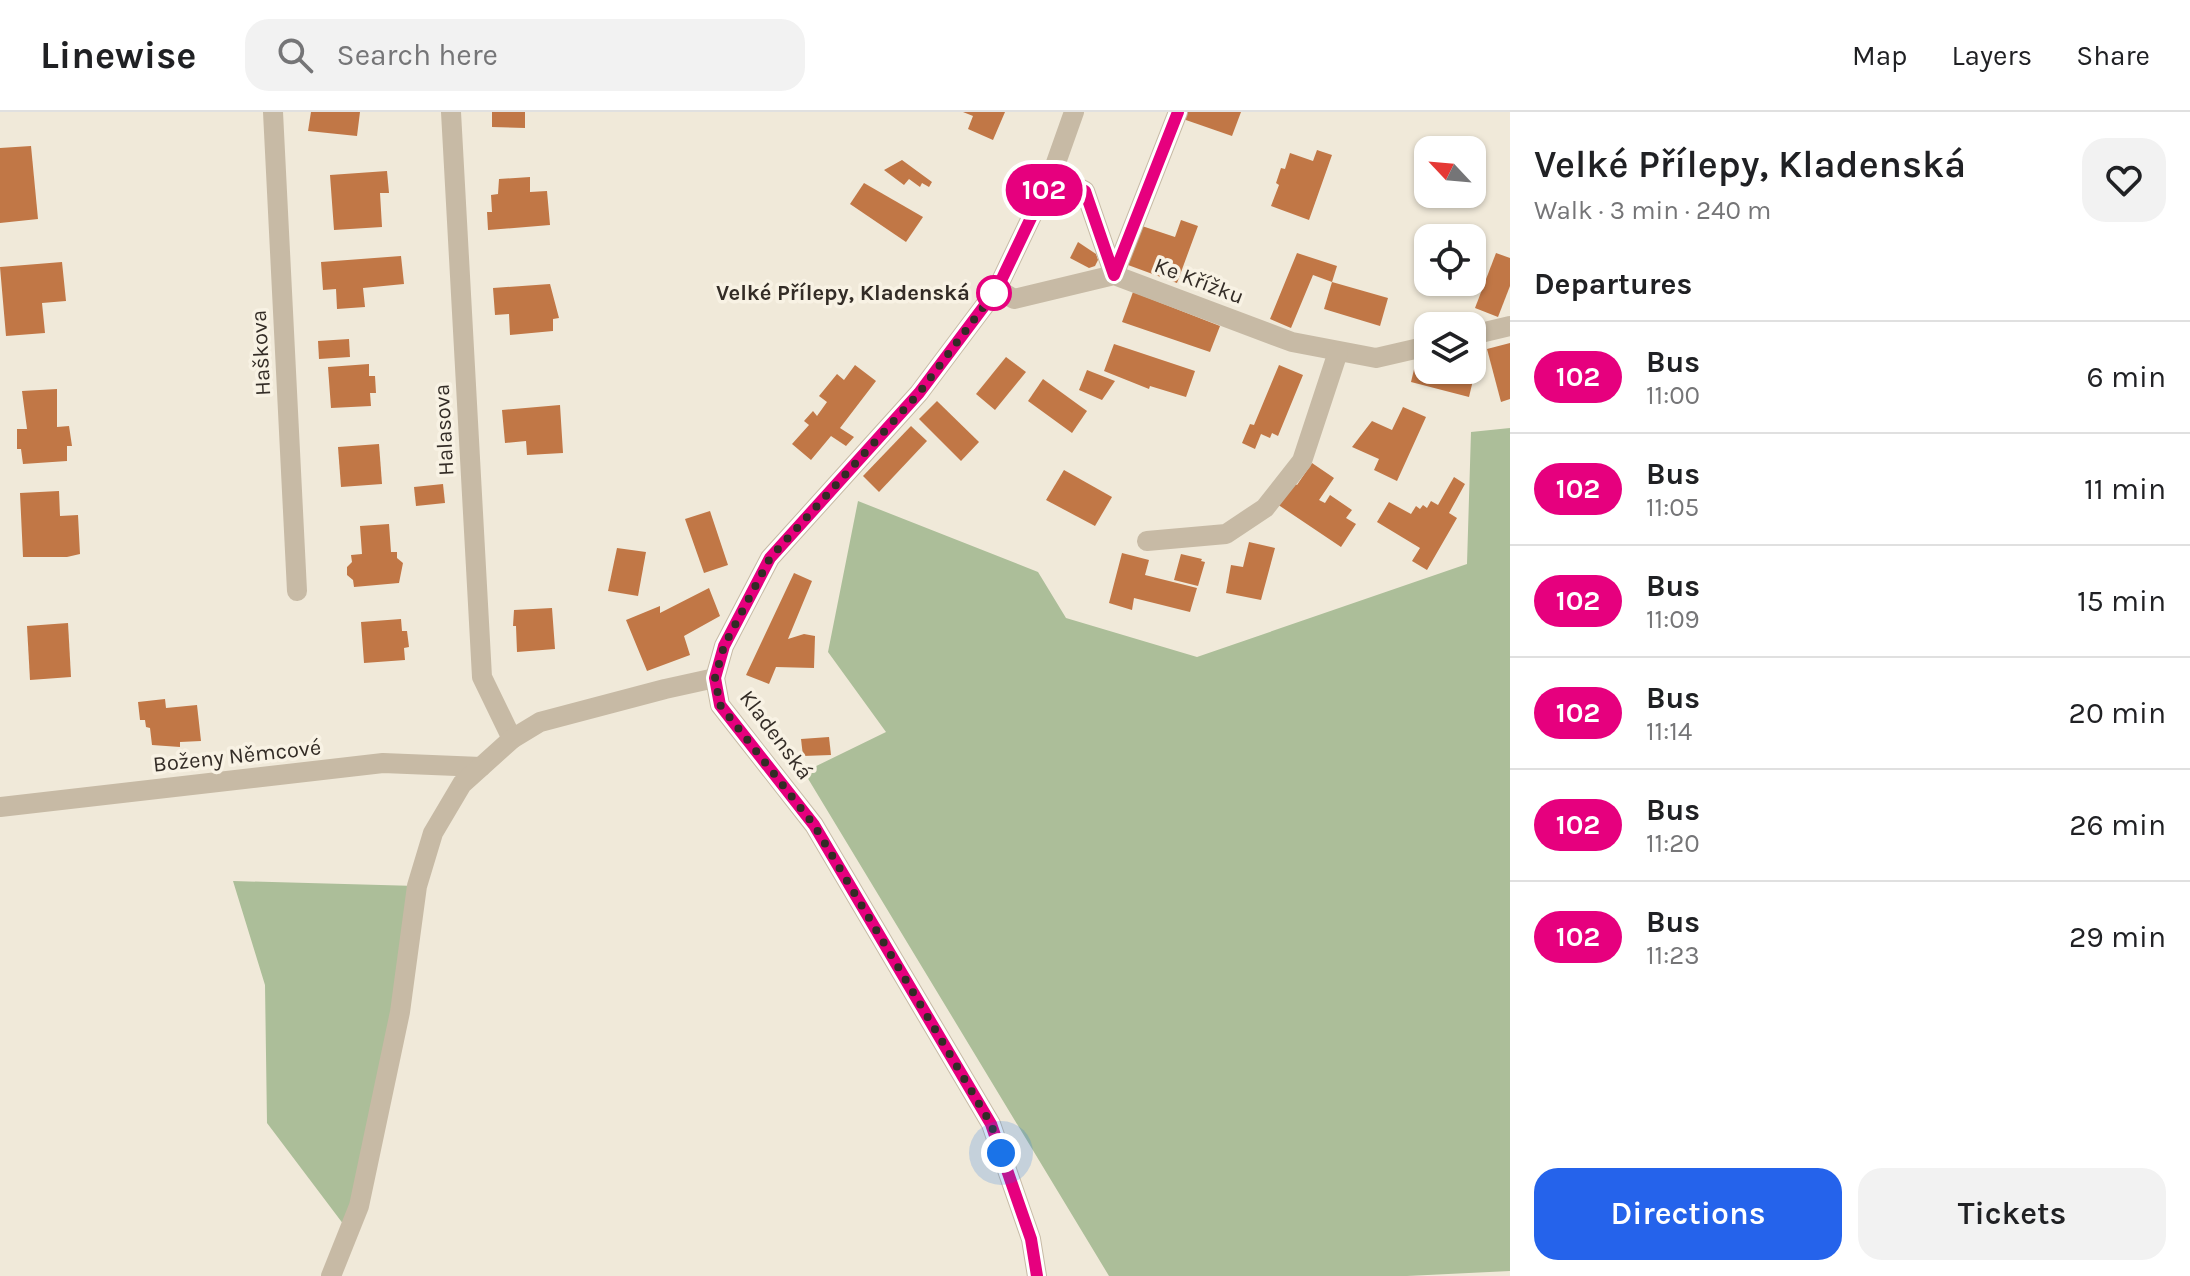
<!DOCTYPE html>
<meta charset="utf-8">
<style>
:root{--surface:#fff;--page:#f2f2f2;--text:#202124;--muted:#757577;--line:#e0e0e0;--accent:#2563eb}
body{margin:0;font-family:Karla,sans-serif;background:var(--page);color:var(--text);height:100vh;display:flex;flex-direction:column;font-size:30px;white-space:nowrap}
*{box-sizing:border-box;margin:0}
p{font-size:26px;color:var(--muted)}
.icon{flex:none;width:44px;height:44px;fill:none;stroke:currentColor;stroke-width:2;stroke-linecap:round;stroke-linejoin:round}
.map{position:relative;flex:1;overflow:hidden}
.drawer{display:flex;flex-direction:column;background:var(--surface);width:680px}
.drawer>*{flex:none}
.badge{padding:0 16px;border-radius:26px;font-size:28px;line-height:52px}
.needle{width:52px;rotate:296deg}
.controls{position:absolute;left:1414px;top:24px;display:grid;gap:16px}
.controls a{display:grid;place-items:center;width:72px;height:72px;border-radius:16px;background:var(--surface);box-shadow:0 2px 6px #0004;font-size:40px}
.you{position:absolute;width:40px;height:40px;margin:-20px;border:6px solid #fff;border-radius:50%;background:#1a73e8;box-shadow:0 0 0 12px #1a73e833}
.map>.badge{position:absolute;translate:-50% -50%;box-shadow:0 0 0 4px #fff}
h2{padding:0 24px;font-size:30px;line-height:72px}
.round{display:grid;place-items:center;flex:none;width:84px;height:84px;border-radius:24px;background:var(--page)}
.head{display:flex;align-items:center;justify-content:space-between;height:136px;padding:0 24px}
h1{font-size:38px;font-weight:600;line-height:60px}
.button{display:flex;gap:16px;margin-top:auto;padding:16px 24px}
.button a{flex:1;height:92px;border-radius:24px;background:var(--accent);color:#fff;font-size:32px;font-weight:600;line-height:92px;text-align:center}
.button a+a{background:var(--page);color:var(--text)}
ul{padding:0;list-style:none}
li{display:flex;align-items:center;gap:24px;height:112px;padding:0 24px;border-top:2px solid var(--line)}
li div{flex:1}
li b{display:block;font-size:30px}
li em{font-style:normal}
li .badge{min-width:88px;font-weight:700;text-align:center}
header{display:flex;align-items:center;gap:48px;box-sizing:border-box;height:112px;padding:0 40px;background:var(--surface);border-bottom:2px solid var(--line)}
header strong{font-size:38px}
nav{display:flex;gap:44px;margin-inline-start:auto;font-size:28px}
.search{width:560px;height:72px;background:var(--page);display:flex;align-items:center;gap:20px;box-sizing:border-box;padding:0 28px;border-radius:24px;color:var(--muted);font-size:30px}
main{display:flex;flex:1;min-height:0}
.map>svg:first-child{display:block}
.green{fill:#acbe99}
.building{fill:#c17746}
.lines{fill:none;stroke-linecap:round;stroke-linejoin:round}
.minor{stroke:#c7baa5;stroke-width:20}
.line-casing{stroke:#fff;stroke-width:18}
.line{stroke:#e6007e;stroke-width:12}
.walk{stroke:#332c26;stroke-width:8;stroke-dasharray:0 14.4}
.stop-dot{fill:#fff;stroke:#e6007e;stroke-width:4}
.labels{text-anchor:middle;dominant-baseline:central;stroke-width:7;stroke-linejoin:round;paint-order:stroke}
.street-label{font-size:22px;fill:#332c26;stroke:#f8f2e4}
.stop-label{font-size:22px;font-weight:bold;fill:#332c26;stroke:#f8f2e4;text-anchor:end}
</style>
<header>
<strong>Linewise</strong>
<div class="search"><svg class="icon" aria-label="search" viewBox="0 0 24 24"><circle cx="10" cy="10" r="6"/><path d="M15 15l6 6"/></svg>Search here</div>
<nav><a>Map</a><a>Layers</a><a>Share</a></nav>
</header>
<main>
<div class="map">
<svg width="1510" height="1164" viewBox="0 0 1510 1164">
<rect width="100%" height="100%" fill="#f0e9d9"/>
<g class="green">
<path d="M1510 316V1159L1407 1164H1109L804 660 886 620 828 540 858 389 1038 460 1066 506 1197 545 1467 452 1471 320Z"/>
<path d="M233 769 417 774 350 1121 267 1011 265 873Z"/>
</g>
<g class="building">
<path d="M311 0H360L357 24 308 19Z"/>
<path d="M492 0H525V16L492 15Z"/>
<path d="M963 0H1005L993 28 968 17 973 4Z"/>
<path d="M1186 0H1241L1232 24 1183 7Z"/>
<path d="M31 34 38 107 0 111V36Z"/>
<path d="M1317 38 1332 43 1309 108 1271 94 1279 73 1276 71 1281 56 1285 57 1290 41 1313 49Z"/>
<path d="M902 48 932 70 929 75 922 71 920 75 909 67 904 73 884 58Z"/>
<path d="M387 59 389 81H380L382 115 334 118 330 63Z"/>
<path d="M530 65V80L547 79 550 113 488 118 487 100H492L491 83 498 82 499 67Z"/>
<path d="M864 71 923 105 906 130 850 92Z"/>
<path d="M1181 108 1198 114 1177 171 1128 153 1142 114 1175 125Z"/>
<path d="M1078 130 1096 142 1098 148 1095 154 1089 156 1070 146Z"/>
<path d="M1297 141 1337 154 1332 170 1313 163 1291 216 1270 207Z"/>
<path d="M1496 141 1510 146V174L1498 205 1475 196Z"/>
<path d="M401 144 404 172 363 176 365 195 337 197 336 177 323 178 321 150Z"/>
<path d="M62 150 66 189 42 191 45 221 6 224 0 155Z"/>
<path d="M1332 170 1388 186 1380 214 1324 197Z"/>
<path d="M550 172 559 206 553 207V219L510 223 509 202 495 203 493 176Z"/>
<path d="M1133 180 1220 214 1210 240 1122 210Z"/>
<path d="M349 227 350 245 319 247 318 229Z"/>
<path d="M1510 231V287L1501 290 1487 237Z"/>
<path d="M1114 232 1195 259 1186 285 1150 274 1149 277 1104 259Z"/>
<path d="M1006 245 1026 260 995 298 976 282Z"/>
<path d="M1416 249 1428 252V258H1449L1474 264 1469 285 1411 270Z"/>
<path d="M369 252V264H375L376 281H370L371 294 331 296 328 255Z"/>
<path d="M855 253 876 269 840 316 854 325 846 334 831 324 811 348 792 332 809 313 804 309 813 299 817 304 827 290 819 284 837 262 844 268Z"/>
<path d="M1279 253 1303 263 1278 324 1272 321 1270 326 1261 322 1255 337 1242 331 1250 312 1254 313Z"/>
<path d="M1087 258 1115 269 1102 288 1079 278Z"/>
<path d="M1043 267 1087 299 1072 321 1028 289Z"/>
<path d="M57 277V315L69 314 72 334H67V349L23 352 21 337H17V317H27L22 279Z"/>
<path d="M937 289 979 330 961 349 919 307Z"/>
<path d="M560 293 563 341 527 343 526 329 505 331 502 298Z"/>
<path d="M1403 295 1426 305 1397 369 1374 358 1379 347 1352 335 1372 309 1392 318Z"/>
<path d="M911 314 927 329 879 380 863 364Z"/>
<path d="M379 332 382 372 341 375 338 335Z"/>
<path d="M1312 351 1334 366 1319 388 1325 391 1330 383 1352 398 1346 406 1356 412 1341 435 1277 392 1292 370 1297 373Z"/>
<path d="M1064 358 1112 385 1095 414 1046 388Z"/>
<path d="M1454 365 1465 372 1449 401 1457 406 1427 458 1412 449 1420 436 1377 410 1389 390 1411 402 1416 394 1420 397 1423 393 1427 396 1431 389 1438 393Z"/>
<path d="M443 372 445 391 416 394 414 375Z"/>
<path d="M59 379 60 404 78 403 80 442 67 445H23L20 381Z"/>
<path d="M710 399 728 453 704 461 685 407Z"/>
<path d="M389 412 391 440H397V446L403 451 399 471 354 475 353 468 347 463V455L352 450 351 443 362 442 360 414Z"/>
<path d="M1249 430 1275 436 1261 488 1226 481 1231 453 1243 455Z"/>
<path d="M617 436 646 440 638 484 608 479Z"/>
<path d="M1122 441 1149 448 1145 463 1197 476 1190 500 1134 486 1132 498 1109 491Z"/>
<path d="M1181 442 1202 447 1201 449 1205 450 1198 474 1174 468Z"/>
<path d="M794 461 812 469 788 527 804 522 815 524 814 556 776 555 769 572 746 563Z"/>
<path d="M709 476 720 504 684 524 690 543 647 559 626 508 660 494V501Z"/>
<path d="M552 496 555 537 517 540 516 514H513L514 498Z"/>
<path d="M401 507 402 519H407L409 535 404 536 405 548 364 551 361 510Z"/>
<path d="M68 511 71 565 30 568 27 514Z"/>
<path d="M165 587 166 596 197 593 201 629 180 630V635L152 633 150 616 146 615 145 608H140L138 590Z"/>
<path d="M829 625 831 643 803 644 801 627Z"/>
</g>
<g class="lines">
<g class="minor">
<path d="M273 0 297 479"/>
<path d="M451 0 482 565 512 627"/>
<path d="M1052 62 1085 79 1114 163"/>
<path d="M1114 163 1178 0"/>
<path d="M997 177 1014 187 1114 163 1292 230 1376 246 1428 234"/>
<path d="M1472 223 1510 214"/>
<path d="M1147 429 1226 422 1265 396 1302 349 1338 240"/>
<path d="M0 695 383 651 481 655"/>
<path d="M331 1164 359 1094 400 900 417 774 433 721 462 672 512 627 540 610 665 577 715 566"/>
<path d="M1037 1164 1031 1127 991 1012 814 713 720 593 715 566 724 534 770 446 919 281 997 177 1052 62 1074 0"/>
</g>
</g>
<g class="lines">
<defs>
<path id="line" d="M1037 1164 1031 1127 991 1012 814 713 720 593 715 566 724 534 770 446 919 281 997 177 1052 62 1085 79 1114 163 1178 0"/>
</defs>
<use href="#line" class="line-casing"/>
<use href="#line" class="line"/>
<path class="walk" d="M994 181 997 177 919 281 770 446 724 534 715 566 720 593 814 713 991 1012 1001 1041"/>
</g>
<circle class="stop-dot" cx="994" cy="181" r="16"/>
<g class="labels">
<g class="street-label">
<text transform="translate(1199 169) rotate(21)">Ke Křížku</text>
<text transform="translate(261 241) rotate(-93)">Haškova</text>
<text transform="translate(444 318) rotate(-93)">Halasova</text>
<text transform="translate(776 623) rotate(53)">Kladenská</text>
<text transform="translate(237 644) rotate(-6)">Boženy Němcové</text>
</g>
<g class="stop-label">
<text x="970" y="181">Velké Přílepy, Kladenská</text>
</g>
</g>
</svg>
<div class="controls">
<a><svg class="needle" viewBox="-14 -14 28 28"><path d="M0-13l5 13h-10z" fill="#e53935"/><path d="M0 13l5-13h-10z" fill="#757577"/></svg></a>
<a><svg class="icon" aria-label="locate" viewBox="0 0 24 24"><circle cx="12" cy="12" r="6"/><path d="M12 2v4M12 18v4M2 12h4M18 12h4"/></svg></a>
<a><svg class="icon" aria-label="layers" viewBox="0 0 24 24"><path d="M12 4l9 5-9 5-9-5zM3 14l9 5 9-5"/></svg></a>
</div>
<div class="you" style="left:1001px;top:1041px"></div>
<b class="badge" style="left:1044px;top:78px;background:#e6007e;color:#fff">102</b>
</div>
<section class="drawer">
<div class="head"><div><h1>Velké Přílepy, Kladenská</h1><p>Walk · 3 min · 240 m</p></div><a class="round"><svg class="icon" aria-label="heart" viewBox="0 0 24 24"><path d="M12 20l-8-8c-3-5 5-10 8-4 3-6 11-1 8 4z"/></svg></a></div>
<h2>Departures</h2>
<ul>
<li><span class="badge" style="background:#e6007e;color:#fff">102</span><div><b>Bus</b><p>11:00</p></div><em>6 min</em></li>
<li><span class="badge" style="background:#e6007e;color:#fff">102</span><div><b>Bus</b><p>11:05</p></div><em>11 min</em></li>
<li><span class="badge" style="background:#e6007e;color:#fff">102</span><div><b>Bus</b><p>11:09</p></div><em>15 min</em></li>
<li><span class="badge" style="background:#e6007e;color:#fff">102</span><div><b>Bus</b><p>11:14</p></div><em>20 min</em></li>
<li><span class="badge" style="background:#e6007e;color:#fff">102</span><div><b>Bus</b><p>11:20</p></div><em>26 min</em></li>
<li><span class="badge" style="background:#e6007e;color:#fff">102</span><div><b>Bus</b><p>11:23</p></div><em>29 min</em></li>
</ul>
<div class="button"><a>Directions</a><a>Tickets</a></div>
</section>
</main>
